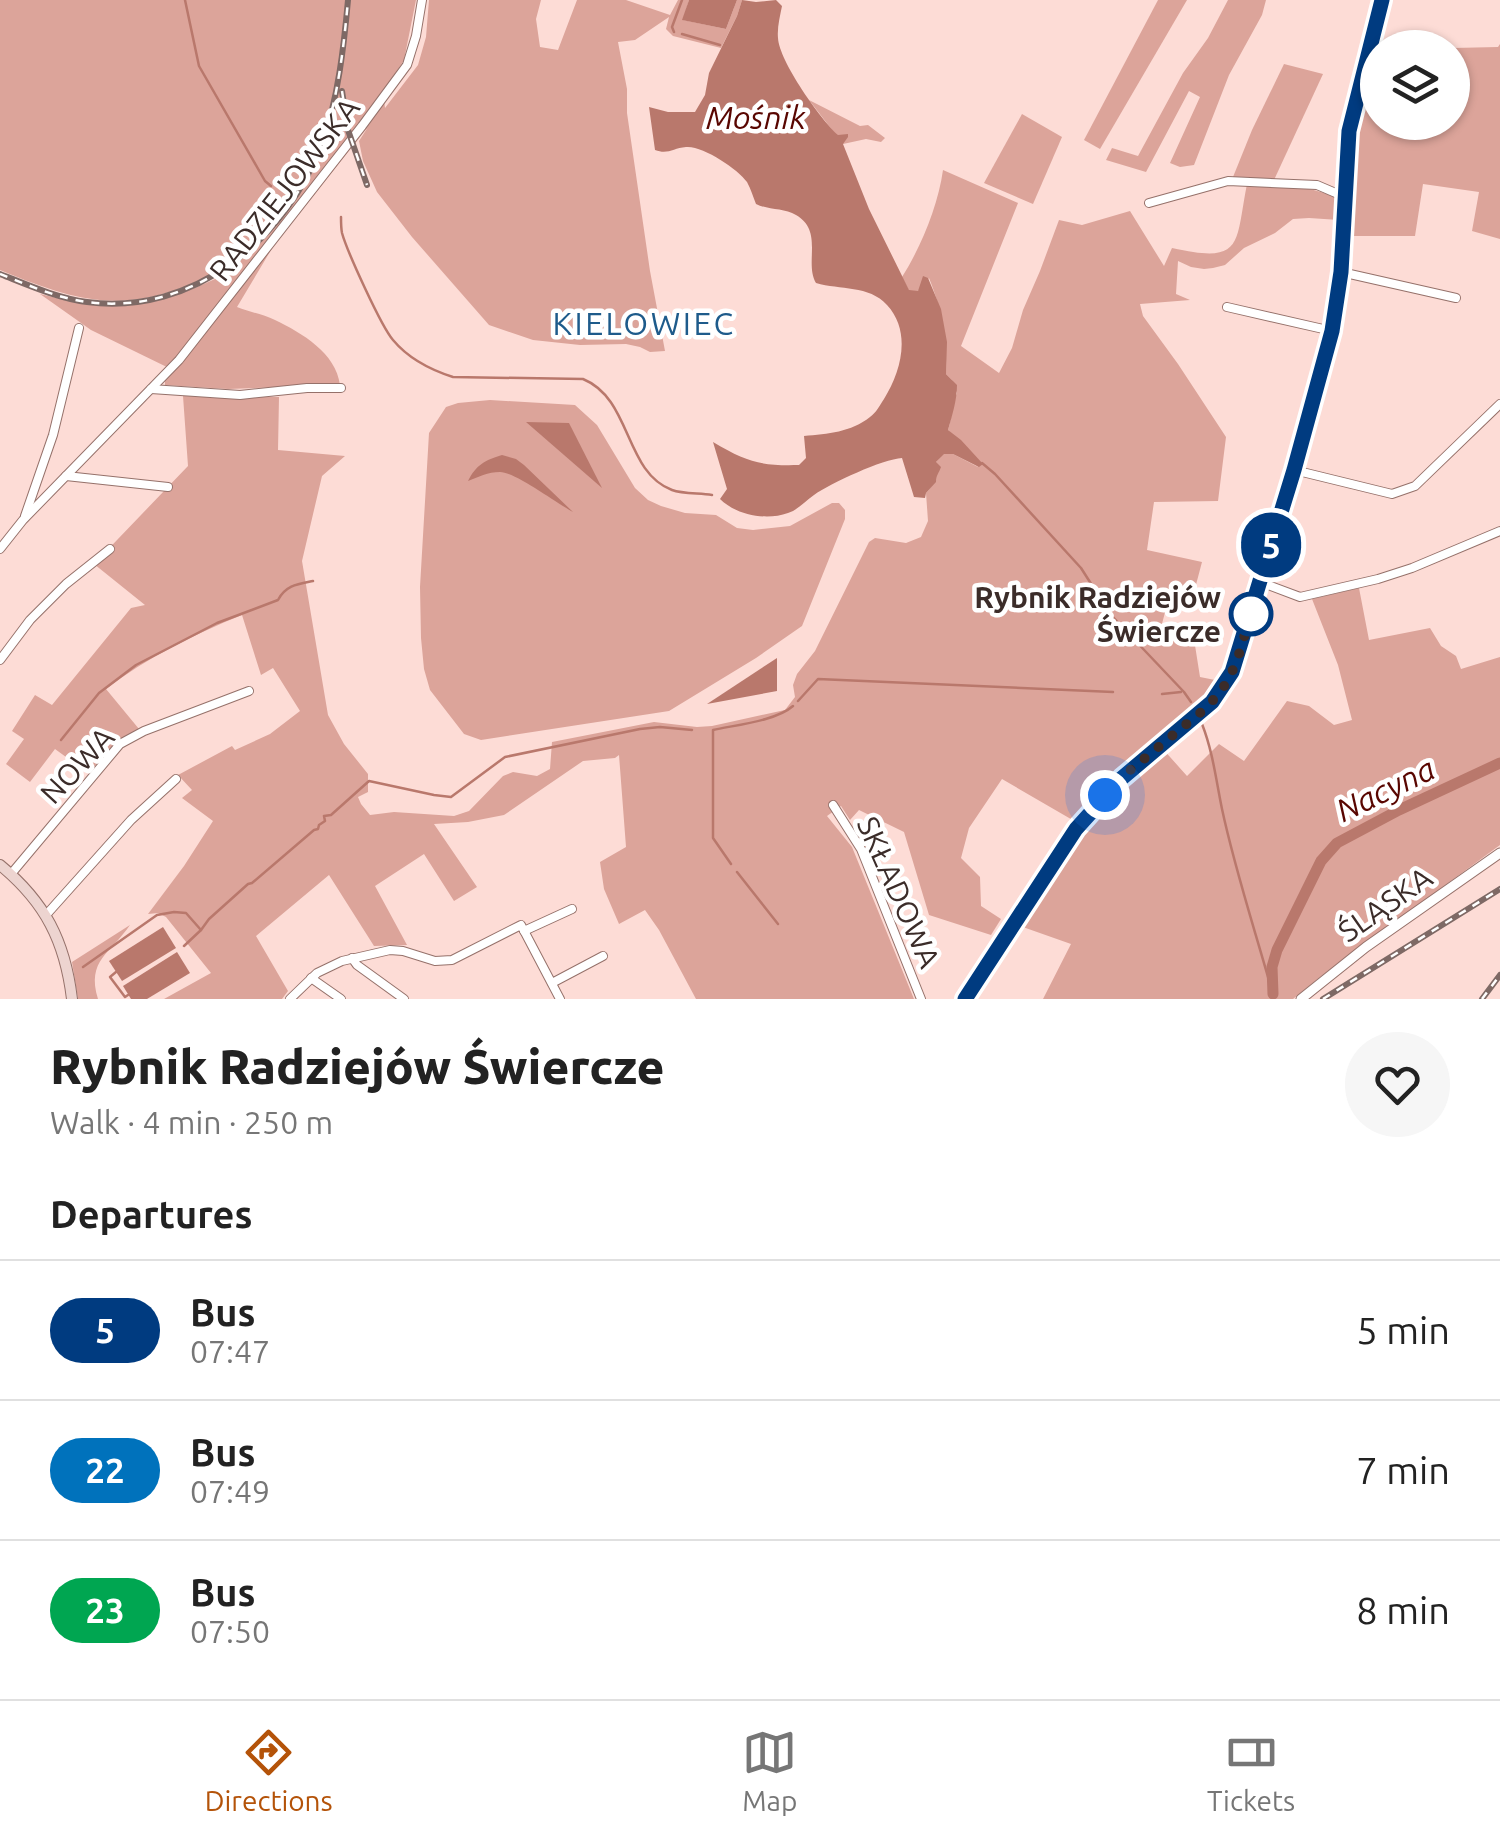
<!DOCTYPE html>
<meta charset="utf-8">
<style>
:root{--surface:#fff;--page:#f6f6f6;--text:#222;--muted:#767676;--line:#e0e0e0;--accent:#b45309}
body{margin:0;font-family:Ubuntu,sans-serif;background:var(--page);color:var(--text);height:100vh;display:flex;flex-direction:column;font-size:38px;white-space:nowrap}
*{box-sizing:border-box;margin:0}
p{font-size:32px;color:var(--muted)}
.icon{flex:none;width:55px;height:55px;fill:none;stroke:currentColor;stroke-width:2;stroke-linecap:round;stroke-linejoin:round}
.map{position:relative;height:999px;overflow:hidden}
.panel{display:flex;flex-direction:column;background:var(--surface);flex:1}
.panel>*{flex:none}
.badge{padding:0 20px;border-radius:32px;font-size:35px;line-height:65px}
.tools{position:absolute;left:1360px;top:30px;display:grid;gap:20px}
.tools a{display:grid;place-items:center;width:110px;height:110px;border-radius:50%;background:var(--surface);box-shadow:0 2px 8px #0004;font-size:50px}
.you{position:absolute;width:50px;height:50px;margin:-25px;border:8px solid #fff;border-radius:50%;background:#1a73e8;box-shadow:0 0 0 15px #1a73e833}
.map>.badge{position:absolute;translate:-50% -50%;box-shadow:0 0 0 5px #fff}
h2{padding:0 50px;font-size:38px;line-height:90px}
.round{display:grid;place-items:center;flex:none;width:105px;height:105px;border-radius:52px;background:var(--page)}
.summary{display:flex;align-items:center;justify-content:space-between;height:170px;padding:0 50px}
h1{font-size:48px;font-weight:800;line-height:75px}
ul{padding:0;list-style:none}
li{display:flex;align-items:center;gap:30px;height:140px;padding:0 50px;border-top:2px solid var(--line)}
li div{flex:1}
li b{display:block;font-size:38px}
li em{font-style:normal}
li .badge{min-width:110px;font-weight:700;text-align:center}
.menu{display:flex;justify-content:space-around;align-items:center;height:140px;border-top:2px solid var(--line);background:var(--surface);font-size:28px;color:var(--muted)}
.menu a{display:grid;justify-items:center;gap:5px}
.menu .selected{color:var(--accent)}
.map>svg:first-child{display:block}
.green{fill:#dca49a}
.water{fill:#b9786c}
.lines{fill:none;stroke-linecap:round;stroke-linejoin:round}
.stream{stroke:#b9786c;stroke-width:2.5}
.river{stroke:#b9786c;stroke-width:11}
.minor-casing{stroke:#95716a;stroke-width:10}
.tertiary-casing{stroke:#95716a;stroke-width:11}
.secondary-casing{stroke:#95716a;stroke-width:12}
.minor{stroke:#fff;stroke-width:8}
.tertiary{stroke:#fff;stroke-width:9}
.secondary{stroke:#edd4d0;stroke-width:10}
.rail-casing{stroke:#7e6965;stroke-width:6}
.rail{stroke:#fff;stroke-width:2.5;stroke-dasharray:8;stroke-linecap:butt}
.line-casing{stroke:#fff;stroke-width:22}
.line{stroke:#003b80;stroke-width:15}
.walk{stroke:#3b2c29;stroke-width:10;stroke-dasharray:0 18}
.stop-dot{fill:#fff;stroke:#003b80;stroke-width:5}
.labels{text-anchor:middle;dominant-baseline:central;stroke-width:9;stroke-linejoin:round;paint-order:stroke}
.street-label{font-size:30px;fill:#3b2c29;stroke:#fff}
.stop-label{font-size:30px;font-weight:bold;fill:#3b2c29;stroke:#fff;text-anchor:end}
.water-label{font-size:32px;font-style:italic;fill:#590601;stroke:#fff}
.neighbourhood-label{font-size:32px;letter-spacing:2.5px;fill:#1e5b8b;stroke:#fff}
</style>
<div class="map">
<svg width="1500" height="999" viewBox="0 0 1500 999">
<rect width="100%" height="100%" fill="#fddcd6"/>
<g class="green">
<path d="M0 0H416L404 60 383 92 385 108 418 65 426 37 429 0H541L536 19 540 47 558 50 577 0H626L670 15 678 0H689L683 20 726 29 737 0H742L737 16 721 48 673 36 666 29 669 17 635 40 618 42 627 89V113L650 271 665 351 650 352 640 347 626 344 580 345 533 340 489 325 412 237 377 192 363 161 359 141 368 127 274 245 237 307C249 312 263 314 275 320 302 333 336 353 340 385L228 389 165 385V380L173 370 91 330 40 294C110 312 149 310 215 279L214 274C129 315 84 305 0 270Z"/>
<path d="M1158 0H1187L1100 149 1084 140Z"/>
<path d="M1228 0H1266L1262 15 1229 75 1194 165 1180 167 1170 163 1200 97 1189 91 1146 172 1106 160 1112 148 1138 156 1183 73 1208 38Z"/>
<path d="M1500 44V239L1472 231 1479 192 1423 184 1415 236H1350C1349 200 1349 161 1354 125 1358 99 1367 74 1375 49H1378V122H1452L1453 48 1498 47Z"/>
<path d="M1284 64 1323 74 1274 180 1233 177 1252 130Z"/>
<path d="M809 100 860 126 868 125 885 138 881 142 866 139 843 144Z"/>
<path d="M1022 114 1062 137 1033 204 984 183Z"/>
<path d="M943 170 1018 203 961 346 999 373 1012 348 1023 310 1040 271 1059 220 1082 225 1130 211 1164 266 1172 248C1244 264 1235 245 1247 184 1279 186 1311 184 1340 200L1339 220 1309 218 1293 219 1275 233 1244 248 1225 265 1213 268 1204 269 1191 267 1178 261 1176 294 1190 300 1140 304 1143 316 1178 364 1226 437 1218 501 1154 502 1147 550 1202 562 1193 596 1169 597 1157 643 1194 639 1200 677 1220 681 1076 822 1002 779 969 828 961 858 980 877 981 906 1001 919 991 935 929 915 904 832 859 810 850 820 841 806 827 816 852 847 914 999H696L659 930 645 910 619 924 604 889 600 862 626 847 619 755 615 758 583 761 504 815 468 822 434 824 477 887 454 901 424 854 375 886 407 945 374 946 329 875 256 936 288 991 282 999H164L211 973 166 917 158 913 148 914 184 866 213 821 182 798 192 790 178 775 232 746 235 750 270 734 300 711 273 668 261 675 242 615C195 634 146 658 106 689L139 729 119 741 88 773 55 749 30 782 6 764 24 739 12 731 35 695 52 705 131 608 145 605 94 564 188 466 183 396 279 397 278 450 345 456 322 476 302 561 328 715 344 744 368 774V792L358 797 361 804 370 815 394 812 454 816 469 811 503 776 513 772 537 776 550 769 552 742 654 722 697 727 712 726 785 710 795 697 793 685 797 674 815 651 869 542 875 538 906 543 921 537 928 521 926 493C935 484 938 475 936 462L944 453 953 454 978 467 948 430C952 418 952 403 957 393L952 380 946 374C947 336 943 313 929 278L918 291H909L902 277C921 247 938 206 943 170Z"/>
<path d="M490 400 575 405 597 425 635 488 648 500 661 506 685 513 716 515 737 528 753 530 790 526 832 503H839L845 510V519L802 626 756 658 669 711 481 740 464 734 430 690 424 669 421 638 420 587 429 433 446 407 458 403Z"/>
<path d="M1359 588 1369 640 1430 628 1441 646 1456 656 1461 669 1500 657V845L1320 977 1293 999H1043L1071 944 1020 926 1074 841 1125 783 1162 748 1187 776 1219 744 1244 761 1287 701 1309 706 1334 725 1352 720 1338 665 1312 599Z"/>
<path d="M130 925C111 953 86 960 98 999H78L72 962Z"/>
</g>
<g class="water">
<path d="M689 0H737L726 29 682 20Z"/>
<path d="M742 0 756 2 776 0 782 6C780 16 777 28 778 38 779 61 821 120 838 135L848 134V137L843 144 869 209 909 290 918 291 923 276 928 278 941 309 947 342 946 374 957 385C957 400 952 416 948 430L961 440 983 464 979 467 953 454H944L936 462 941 467C939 473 936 475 936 482L926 493 925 498 914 497 902 458C883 459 831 483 814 495 805 501 798 510 788 513 766 521 736 515 720 499L727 489 713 442C747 462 760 466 799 465L806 458 804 436C828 434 851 432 870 417 876 413 880 405 884 399 901 372 912 332 887 305 869 285 840 290 816 283 804 263 824 231 796 215 784 208 768 210 756 204 753 197 751 189 747 182 738 169 702 145 686 147 673 148 668 155 655 150L649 107 668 112H695L705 95 709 73 737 16Z"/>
<path d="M526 422 569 423 602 488Z"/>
<path d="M502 455 516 459 524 465 573 512C556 503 515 472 500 472 488 472 478 477 468 481 476 465 485 460 502 455Z"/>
<path d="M777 658V691L707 704Z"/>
<path d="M163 927 176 948 122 981 109 961Z"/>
<path d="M177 952 190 973 147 999H131L123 986Z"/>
</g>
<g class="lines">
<g class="stream">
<path d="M185 0 199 66 265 181 271 186"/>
<path d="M674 32 672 27 682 0"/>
<path d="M682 34 720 45"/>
<path d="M341 217C341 222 341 228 342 233 347 251 381 326 393 340 408 358 431 370 453 377L583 379C632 399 624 472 672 490 683 494 699 493 712 495"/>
<path d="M982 463 995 474 1081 568 1111 615 1184 692 1191 702"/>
<path d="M1162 694 1181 692"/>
<path d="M798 701 818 679 1113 692"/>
<path d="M1202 724C1213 752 1216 780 1222 809 1235 870 1255 930 1272 991"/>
<path d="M61 740 99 693 136 665 217 623 278 600C286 585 298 584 313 581"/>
<path d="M731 864 713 838V730C735 725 776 721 793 706"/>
<path d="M737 872 778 924"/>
<path d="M184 946 201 930 209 919 248 884 252 883 314 830 318 829 319 825 325 821 324 816 331 815 369 781 434 795 451 797 505 757 640 729 660 727 692 730"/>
<path d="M83 967 157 915 174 912 186 913 201 930"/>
<path d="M116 972 110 977 125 997 128 995"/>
</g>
<path class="river" d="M1273 994 1272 967 1277 950 1321 861 1337 843 1399 810 1500 763"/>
<defs>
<g id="minor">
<path d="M1149 203 1228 181 1317 185 1345 197"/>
<path d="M1341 272 1456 298"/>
<path d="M1227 307 1332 331"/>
<path d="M151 389 240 395 307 388H341"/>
<path d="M1294 470 1392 494 1415 486 1500 404"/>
<path d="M66 476 168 487"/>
<path d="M25 516 53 435 79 328"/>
<path d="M0 549 23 520 179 360 362 126 407 65 416 36 422 0"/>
<path d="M1260 582 1300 597 1378 579 1412 568 1500 531"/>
<path d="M0 660 30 620 66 584 110 549"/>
<path d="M833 805 861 849 921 999"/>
<path d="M11 874 120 744 144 731 249 691"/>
<path d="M46 915 131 820 176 779"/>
<path d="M524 931 572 909"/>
<path d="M352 958 357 965 404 999"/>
<path d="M311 978 341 999"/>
<path d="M552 983 603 956"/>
<path d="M290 999 317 973 342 961 390 950 403 951 435 961 452 960 521 925 560 999"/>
</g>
<g id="tertiary">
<path d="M965 999 1054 861 1081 823 1122 778 1210 704 1233 672 1290 484 1334 326 1341 272 1349 127 1382 0"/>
<path d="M1301 999 1366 947 1500 853"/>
</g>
<path id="secondary" d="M0 865C45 902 65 941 72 999"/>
</defs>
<use href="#minor" class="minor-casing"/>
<use href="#tertiary" class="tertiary-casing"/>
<use href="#secondary" class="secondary-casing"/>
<use href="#minor" class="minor"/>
<use href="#tertiary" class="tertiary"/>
<use href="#secondary" class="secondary"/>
<defs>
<g id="rail">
<path d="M342 91 348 130 367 185"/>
<path d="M0 274C28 285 57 298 87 302 193 316 287 239 322 143 338 100 344 45 348 0"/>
<path d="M1323 999 1500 889"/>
<path d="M1482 999 1500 975"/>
</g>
</defs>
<use href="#rail" class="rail-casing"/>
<use href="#rail" class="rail"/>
</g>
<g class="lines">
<defs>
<path id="line" d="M965 999 1076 829 1122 778 1212 702 1232 672 1294 470 1332 331 1341 272 1349 131 1382 0"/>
</defs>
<use href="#line" class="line-casing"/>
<use href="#line" class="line"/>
<path class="walk" d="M1105 795 1128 772 1206 708 1222 690 1236 664 1251 614"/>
</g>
<circle class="stop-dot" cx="1251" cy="614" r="20"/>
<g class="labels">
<g class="street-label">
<text transform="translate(284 189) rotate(-52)">RADZIEJOWSKA</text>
<text transform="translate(77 765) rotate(-47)">NOWA</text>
<text transform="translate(899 892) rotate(66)">SKŁADOWA</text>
<text transform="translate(1385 904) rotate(-35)">ŚLĄSKA</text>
</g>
<g class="stop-label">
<text x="1221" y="597">Rybnik Radziejów<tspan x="1221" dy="34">Świercze</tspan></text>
</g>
<g class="water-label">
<text x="756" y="117">Mośnik</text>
<text transform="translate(1385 789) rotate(-26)">Nacyna</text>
</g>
<g class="neighbourhood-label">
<text x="644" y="323">KIELOWIEC</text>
</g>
</g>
</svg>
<div class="tools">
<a><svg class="icon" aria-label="layers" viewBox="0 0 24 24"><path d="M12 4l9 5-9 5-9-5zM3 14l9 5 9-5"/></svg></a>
</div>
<div class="you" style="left:1105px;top:795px"></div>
<b class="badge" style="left:1271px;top:545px;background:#003b80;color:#fff">5</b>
</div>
<section class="panel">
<div class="summary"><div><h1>Rybnik Radziejów Świercze</h1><p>Walk · 4 min · 250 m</p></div><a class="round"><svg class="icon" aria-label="heart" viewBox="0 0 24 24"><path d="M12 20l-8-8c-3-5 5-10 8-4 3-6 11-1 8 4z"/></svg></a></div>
<h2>Departures</h2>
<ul>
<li><span class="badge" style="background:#003b80;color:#fff">5</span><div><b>Bus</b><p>07:47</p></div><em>5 min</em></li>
<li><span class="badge" style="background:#0072bc;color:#fff">22</span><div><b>Bus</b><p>07:49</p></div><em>7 min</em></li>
<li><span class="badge" style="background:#00a651;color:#fff">23</span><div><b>Bus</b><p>07:50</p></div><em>8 min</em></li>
</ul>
</section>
<nav class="menu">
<a class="selected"><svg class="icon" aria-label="directions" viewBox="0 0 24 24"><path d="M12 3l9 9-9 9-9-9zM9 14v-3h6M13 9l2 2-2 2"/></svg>Directions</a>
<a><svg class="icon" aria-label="map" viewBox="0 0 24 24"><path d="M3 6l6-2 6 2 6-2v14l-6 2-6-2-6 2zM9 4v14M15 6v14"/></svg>Map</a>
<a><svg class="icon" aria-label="tickets" viewBox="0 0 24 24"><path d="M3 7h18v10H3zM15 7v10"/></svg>Tickets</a>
</nav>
